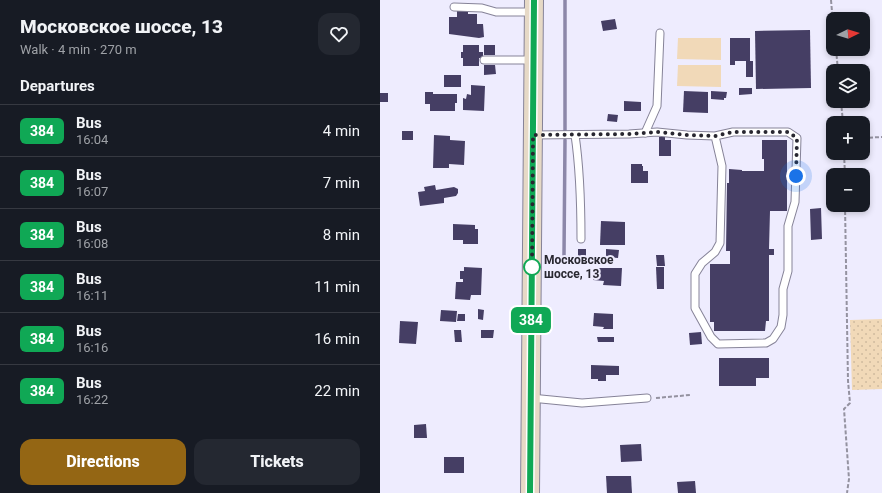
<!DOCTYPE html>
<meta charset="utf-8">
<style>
:root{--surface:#171b24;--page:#242831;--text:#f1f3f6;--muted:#9ea1a6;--line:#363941;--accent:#946614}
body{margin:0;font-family:Roboto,sans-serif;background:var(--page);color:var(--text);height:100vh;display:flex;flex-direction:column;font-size:15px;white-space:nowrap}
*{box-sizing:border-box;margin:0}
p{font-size:13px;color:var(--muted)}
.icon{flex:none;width:22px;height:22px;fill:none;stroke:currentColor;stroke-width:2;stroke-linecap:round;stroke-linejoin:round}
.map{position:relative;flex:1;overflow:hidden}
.side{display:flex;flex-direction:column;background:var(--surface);width:380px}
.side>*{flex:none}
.badge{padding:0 8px;border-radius:6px;font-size:14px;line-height:26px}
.needle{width:26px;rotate:85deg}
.fabs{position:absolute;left:446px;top:12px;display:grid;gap:8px}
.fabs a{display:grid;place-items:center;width:44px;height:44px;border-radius:8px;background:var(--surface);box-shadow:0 2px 6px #0003;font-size:20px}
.you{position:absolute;width:20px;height:20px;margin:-10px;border:3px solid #fff;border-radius:50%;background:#1a73e8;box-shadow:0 0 0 6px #1a73e833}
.map>.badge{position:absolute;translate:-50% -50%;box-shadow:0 0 0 2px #fff}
h2{padding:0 20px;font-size:15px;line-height:36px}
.round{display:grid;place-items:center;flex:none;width:42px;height:42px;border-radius:12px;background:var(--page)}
.head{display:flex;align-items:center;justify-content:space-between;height:68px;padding:0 20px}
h1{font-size:19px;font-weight:800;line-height:30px}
.primary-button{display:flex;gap:8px;margin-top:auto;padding:8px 20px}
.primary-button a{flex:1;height:46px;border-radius:12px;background:var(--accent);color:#fff;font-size:16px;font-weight:800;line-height:46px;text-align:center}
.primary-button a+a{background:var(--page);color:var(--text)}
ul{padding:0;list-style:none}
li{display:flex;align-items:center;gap:12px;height:52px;padding:0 20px;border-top:1px solid var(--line)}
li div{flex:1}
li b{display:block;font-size:15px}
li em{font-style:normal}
li .badge{min-width:44px;font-weight:700;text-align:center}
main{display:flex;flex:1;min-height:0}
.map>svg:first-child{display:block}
.garden{fill:url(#garden-dots)}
.pitch{fill:#f1d9b8}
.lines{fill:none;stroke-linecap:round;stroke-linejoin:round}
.stream{stroke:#8c87a9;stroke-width:3.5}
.building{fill:#453e64}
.lane-casing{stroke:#868398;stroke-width:9}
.secondary-casing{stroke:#868398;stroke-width:20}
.path{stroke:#9492a0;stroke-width:2;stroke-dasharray:4 2;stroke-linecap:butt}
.lane{stroke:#fff;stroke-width:7}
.secondary{stroke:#e6d9c6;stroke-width:18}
.line-casing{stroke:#fff;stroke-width:9}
.line{stroke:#10a855;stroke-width:6}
.walk{stroke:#282730;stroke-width:4;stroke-dasharray:0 7.2}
.stop-dot{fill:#fff;stroke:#10a855;stroke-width:2}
.labels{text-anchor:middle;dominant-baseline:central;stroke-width:4;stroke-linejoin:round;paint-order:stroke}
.stop-label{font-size:12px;font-weight:bold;fill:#282730;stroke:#eeecfe;text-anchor:start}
</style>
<main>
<section class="side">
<div class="head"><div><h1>Московское шоссе, 13</h1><p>Walk · 4 min · 270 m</p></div><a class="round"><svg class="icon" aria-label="heart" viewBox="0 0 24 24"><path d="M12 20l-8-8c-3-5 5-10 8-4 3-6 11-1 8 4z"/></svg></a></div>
<h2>Departures</h2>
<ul>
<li><span class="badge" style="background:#10a855;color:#fff">384</span><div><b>Bus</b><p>16:04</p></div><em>4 min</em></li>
<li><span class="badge" style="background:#10a855;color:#fff">384</span><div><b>Bus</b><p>16:07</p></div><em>7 min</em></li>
<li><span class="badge" style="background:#10a855;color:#fff">384</span><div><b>Bus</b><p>16:08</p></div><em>8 min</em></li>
<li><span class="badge" style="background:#10a855;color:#fff">384</span><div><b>Bus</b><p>16:11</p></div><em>11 min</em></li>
<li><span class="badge" style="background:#10a855;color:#fff">384</span><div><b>Bus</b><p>16:16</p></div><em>16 min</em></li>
<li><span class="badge" style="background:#10a855;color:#fff">384</span><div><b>Bus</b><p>16:22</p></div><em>22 min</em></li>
</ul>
<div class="primary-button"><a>Directions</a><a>Tickets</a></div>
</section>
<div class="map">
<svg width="502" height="493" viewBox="0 0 502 493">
<defs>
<pattern id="garden-dots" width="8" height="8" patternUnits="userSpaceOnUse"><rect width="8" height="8" fill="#f1d9b8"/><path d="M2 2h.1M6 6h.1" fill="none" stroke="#cfba9e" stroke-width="1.8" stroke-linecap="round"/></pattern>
</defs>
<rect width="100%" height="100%" fill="#eeecfe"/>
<path class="garden" d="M502 319V389L472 390 470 320Z"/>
<g class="pitch">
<path d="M298 38H341V60L297 59Z"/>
<path d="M298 65H341V87L297 86Z"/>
</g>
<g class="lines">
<g class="stream">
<path d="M185 131V0"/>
<path d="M184 255 185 140"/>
</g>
</g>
<g class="building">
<path d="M77 10H88V14H97V24H103L104 37 99 38 69 34V17H77Z"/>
<path d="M235 19 237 29 223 31 221 21Z"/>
<path d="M430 30 431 88 376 89 375 31Z"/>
<path d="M350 38H370V61H373V77H366V61H355V65H350Z"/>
<path d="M83 45H99V52H103V58H99V66H83V58H81V52H83Z"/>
<rect x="104" y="45" width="11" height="10"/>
<path d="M104 65H115L116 74 104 75Z"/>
<rect x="64" y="75" width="17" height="12"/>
<path d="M91 85 105 86 104 111 83 110V98L86 99 87 94 91 95Z"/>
<path d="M359 88H372V94L359 95Z"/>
<path d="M304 91 328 92V113L303 112Z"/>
<path d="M331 91 347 92 346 98H344V100L331 99Z"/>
<path d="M45 92H53V94H77V103H75V111H50V104H45Z"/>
<rect x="0" y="93" width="8" height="9"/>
<path d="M244 101 261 102V111H244Z"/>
<path d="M228 114 238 115 237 122 227 121Z"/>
<rect x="22" y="131" width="11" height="9"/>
<path d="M54 135 70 136V140L85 141 84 165 69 164V168H53Z"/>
<path d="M279 137H285V140H291V156H279Z"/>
<path d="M382 140H407V211H390L389 249H394V255H389V321H386L385 331H334V322H330V264H350V251H346L347 183H349V169L362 170V171H384V159H382Z"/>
<path d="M251 164H262V166H263V171H268V183H251Z"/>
<path d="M55 185 56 190 74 187 78 189V193L76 196 64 198V203L40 206 38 192 45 191 44 187Z"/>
<path d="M441 208 442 239 431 240 430 209Z"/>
<path d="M221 221 245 222V245H220Z"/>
<path d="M73 224 95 225V229H98V244H83V240H73Z"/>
<rect x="198" y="249" width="8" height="9"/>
<path d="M226 249 239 250 238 258 226 257Z"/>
<path d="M276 255H284L285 266H277Z"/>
<path d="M84 267 102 268 101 295H91L90 300 75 299 76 282H83V279H80V271H84Z"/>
<path d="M276 267H284V289H277Z"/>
<path d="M213 268H242L241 286 223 285 224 281 213 280Z"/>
<path d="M98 309 104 310 103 320 98 319Z"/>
<path d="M61 310 77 311 76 322 60 321Z"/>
<path d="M214 313 233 314V329H223L224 327 213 326Z"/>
<path d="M78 314H85V321H77Z"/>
<path d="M20 321 38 322 36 344 19 343Z"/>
<path d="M74 330H81L82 342H75Z"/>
<path d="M101 330H114L113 338H101Z"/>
<path d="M321 332 322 344 310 345 309 333Z"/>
<path d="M217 337H234V342H218Z"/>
<path d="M339 358H389V378H376V386H339Z"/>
<path d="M211 365 239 366V375H226V381H218V379H211Z"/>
<path d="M46 424 47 438H34V425Z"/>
<path d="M261 444 262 461 241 462 240 445Z"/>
<rect x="64" y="457" width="20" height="16"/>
<path d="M226 476H251L252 493H227Z"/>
<path d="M315 481 316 493H298L297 482Z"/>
</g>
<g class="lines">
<defs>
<g id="lane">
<path d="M74 7 102 8 116 12H154"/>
<path d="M104 60H153"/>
<path d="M265 133 277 106 280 33"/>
<path d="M153 135 249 134 277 132 307 135 335 136 353 132H408L417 138 415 202 408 226V271L403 289V315L401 327 393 339 386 343 338 344 331 337 315 308V274L322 263 335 252 340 243 342 166 335 136"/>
<path d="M195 135C200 169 201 204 201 239"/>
<path d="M151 398 202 403 267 398"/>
</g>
<path id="secondary" d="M150 493 154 0"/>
</defs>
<use href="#lane" class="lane-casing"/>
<use href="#secondary" class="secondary-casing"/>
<g class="path">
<path d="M451 0 453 23"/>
<path d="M456 49 458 71"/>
<path d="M461 101 463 123"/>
<path d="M483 138 502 137"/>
<path d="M464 153 465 175"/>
<path d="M465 205 468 381 470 403 464 409 469 479 467 493"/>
<path d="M276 398 310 395"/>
</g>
<use href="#lane" class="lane"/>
<use href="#secondary" class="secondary"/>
</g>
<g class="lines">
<defs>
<path id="line" d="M150 493 154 0"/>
</defs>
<use href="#line" class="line-casing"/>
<use href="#line" class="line"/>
<path class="walk" d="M152 267V268L153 135 249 134 277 132 308 135 335 136 353 132H408L417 138 416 176"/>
</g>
<circle class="stop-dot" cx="152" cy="267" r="8"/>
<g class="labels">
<g class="stop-label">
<text x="164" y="260">Московское<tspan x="164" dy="14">шоссе, 13</tspan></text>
</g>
</g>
</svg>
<div class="fabs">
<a><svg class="needle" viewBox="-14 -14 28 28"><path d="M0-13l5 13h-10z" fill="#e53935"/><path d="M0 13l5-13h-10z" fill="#9ea1a6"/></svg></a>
<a><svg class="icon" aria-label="layers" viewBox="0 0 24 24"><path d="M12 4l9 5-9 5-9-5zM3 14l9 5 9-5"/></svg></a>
<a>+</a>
<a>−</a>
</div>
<div class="you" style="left:416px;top:176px"></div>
<b class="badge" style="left:151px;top:320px;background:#10a855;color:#fff">384</b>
</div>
</main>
